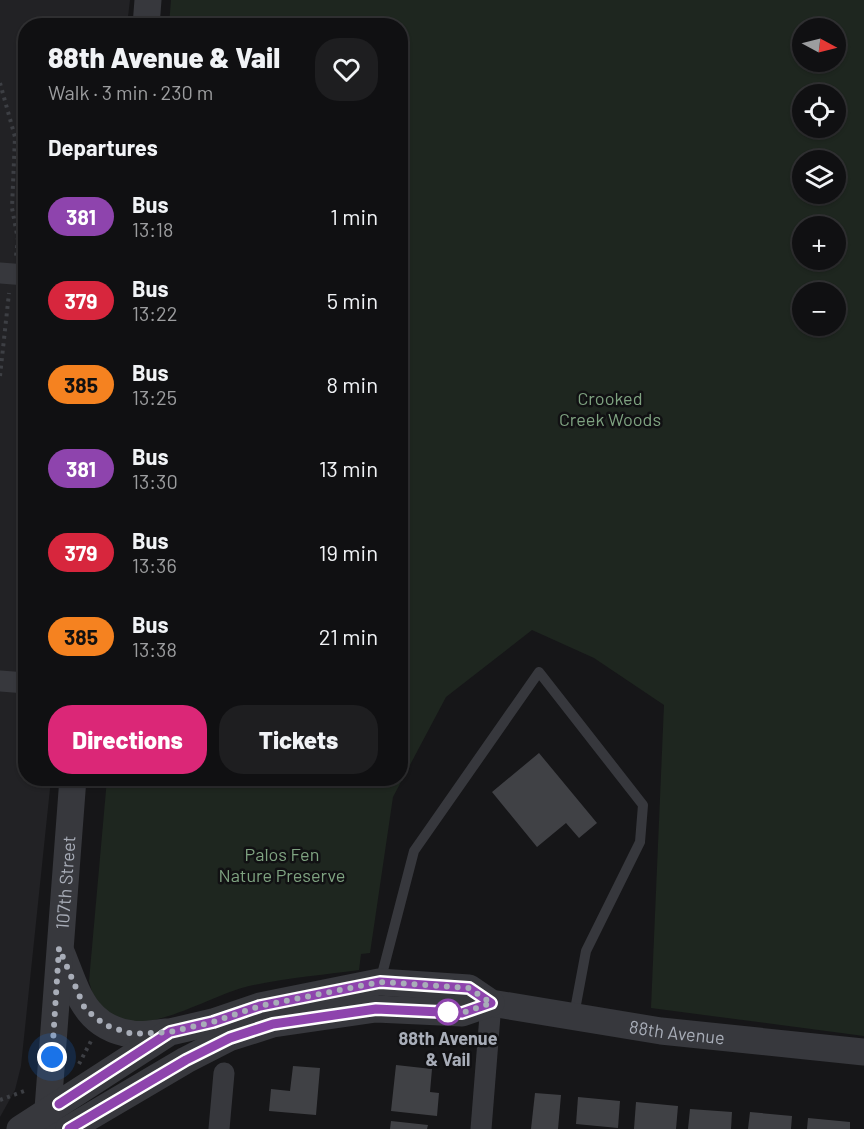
<!DOCTYPE html>
<meta charset="utf-8">
<style>
:root{--surface:#101012;--page:#1e1e20;--text:#f1f3f6;--muted:#9c9d9f;--line:#303032;--accent:#db2777}
body{margin:0;font-family:Barlow,sans-serif;background:var(--page);color:var(--text);height:100vh;display:flex;flex-direction:column;font-size:22px;white-space:nowrap}
*{box-sizing:border-box;margin:0}
p{font-size:20px;color:var(--muted)}
.icon{flex:none;width:33px;height:33px;fill:none;stroke:currentColor;stroke-width:2;stroke-linecap:round;stroke-linejoin:round}
.map{position:relative;flex:1;overflow:hidden}
.details{position:absolute;left:18px;top:18px;width:390px;height:768px;display:flex;flex-direction:column;background:var(--surface);border-radius:24px;box-shadow:0 2px 4px #0004,0 0 0 2px var(--line)}
.details>*{flex:none}
.badge{padding:0 12px;border-radius:20px;font-size:21px;line-height:39px}
.needle{width:39px;rotate:97deg}
.buttons{position:absolute;left:792px;top:18px;display:grid;gap:12px}
.buttons a{display:grid;place-items:center;width:54px;height:54px;border-radius:50%;background:var(--surface);box-shadow:0 2px 4px #0004,0 0 0 2px var(--line);font-size:30px}
.you{position:absolute;width:30px;height:30px;margin:-15px;border:4px solid #fff;border-radius:50%;background:#1a73e8;box-shadow:0 0 0 9px #1a73e833}
.map>.badge{position:absolute;translate:-50% -50%;box-shadow:0 0 0 3px #fff}
h2{padding:0 30px;font-size:22px;line-height:54px}
.round{display:grid;place-items:center;flex:none;width:63px;height:63px;border-radius:24px;background:var(--page)}
.head{display:flex;align-items:center;justify-content:space-between;height:102px;padding:0 30px}
h1{font-size:28px;font-weight:800;line-height:45px}
.action{display:flex;gap:12px;margin-top:auto;padding:12px 30px}
.action a{flex:1;height:69px;border-radius:24px;background:var(--accent);color:#fff;font-size:24px;font-weight:800;line-height:69px;text-align:center}
.action a+a{background:var(--page);color:var(--text)}
ul{padding:0;list-style:none}
li{display:flex;align-items:center;gap:18px;height:84px;padding:0 30px}
li div{flex:1}
li b{display:block;font-size:22px}
li em{font-style:normal}
li .badge{min-width:66px;font-weight:700;text-align:center}
.map>svg:first-child{display:block}
.built{fill:#222225}
.green{fill:#1e261f;fill-rule:evenodd}
.building{fill:#404145}
.lines{fill:none;stroke-linecap:round;stroke-linejoin:round}
.path{stroke:#3d3f44;stroke-width:4;stroke-dasharray:3 4.5;stroke-linecap:butt}
.service{stroke:#37383d;stroke-width:10}
.minor{stroke:#37383d;stroke-width:21}
.tertiary{stroke:#37383d;stroke-width:27}
.line-casing{stroke:#fff;stroke-width:14}
.line{stroke:#8e44ad;stroke-width:9}
.walk{stroke:#a8adb8;stroke-width:6;stroke-dasharray:0 10.8}
.stop-dot{fill:#fff;stroke:#8e44ad;stroke-width:3}
.labels{text-anchor:middle;dominant-baseline:central;stroke-width:5;stroke-linejoin:round;paint-order:stroke}
.park-label{font-size:18px;fill:#7fa381;stroke:#111113}
.street-label{font-size:18px;fill:#a8adb8;stroke:#111113}
.stop-label{font-size:18px;font-weight:bold;fill:#a8adb8;stroke:#111113}
</style>
<div class="map">
<svg width="864" height="1129" viewBox="0 0 864 1129">
<rect width="100%" height="100%" fill="#161618"/>
<path class="built" d="M0 0H130L127 25 26 26V778L51 779 21 1066 15 1090 0 1117Z"/>
<path class="green" d="M171 0H864V1036L651 1008 664 705 594 658 532 630 446 697 393 797 370 953 361 954 359 970C323 975 285 978 249 986 200 997 108 1065 89 981L107 779 400 778V26L169 25ZM802 28H836V62H802ZM802 94H836V128H802ZM802 160H836V194H802ZM802 226H836V260H802ZM802 292H836V326H802Z"/>
<g class="building">
<path d="M539 753 597 823 579 838 566 823 537 847 492 792Z"/>
<path d="M396 1065 432 1069 430 1092 439 1093 437 1116 391 1111Z"/>
<path d="M293 1066 320 1068 316 1115 269 1111 271 1089 290 1091Z"/>
<path d="M535 1093 561 1095 558 1129H531Z"/>
<path d="M578 1097 620 1101 618 1128 576 1124Z"/>
<path d="M636 1102 678 1106 676 1129H634Z"/>
<path d="M690 1109 732 1112 731 1129H688Z"/>
<path d="M750 1112 792 1116 791 1129H748Z"/>
<path d="M808 1118 850 1122V1129H807Z"/>
<path d="M391 1121 428 1125 427 1129H390Z"/>
</g>
<g class="lines">
<g class="path">
<path d="M0 83 15 137 12 208 18 240 16 256"/>
<path d="M0 376 9 293"/>
<path d="M79 1064 91 1041"/>
<path d="M0 1100 27 1090"/>
</g>
<path class="service" d="M380 982 414 851 539 672 643 805 640 842 586 951 574 1015"/>
<g class="minor">
<path d="M0 273 26 275"/>
<path d="M0 681 26 683"/>
<path d="M219 1129 224 1073"/>
<path d="M481 1129 491 1003"/>
</g>
<g class="tertiary">
<path d="M146 26 148 0"/>
<path d="M62 954C77 991 85 1028 132 1034 143 1036 155 1033 166 1032"/>
<path id="s1" d="M47 1122 73 778"/>
<path id="s2" d="M20 1129 170 1032 213 1022 260 1006 379 982 469 988 491 1003 661 1031 864 1052"/>
<path d="M69 1129 186 1060 229 1038 273 1024 376 1009 462 1013 491 1003"/>
</g>
</g>
<g class="lines">
<defs>
<path id="line" d="M59 1104 170 1032 213 1022 260 1006 380 982 469 988 491 1003 462 1013 376 1009 273 1024 230 1038 186 1060 69 1129"/>
</defs>
<use href="#line" class="line-casing"/>
<use href="#line" class="line"/>
<path class="walk" d="M52 1057 59 948 85 1009 105 1025 132 1034 170 1032 213 1022 260 1006 380 982 469 988 491 1003 462 1013 445 1012H448"/>
</g>
<circle class="stop-dot" cx="448" cy="1012" r="12"/>
<g class="labels">
<g class="park-label">
<text x="610" y="398">Crooked<tspan x="610" dy="21">Creek Woods</tspan></text>
<text x="282" y="854">Palos Fen<tspan x="282" dy="21">Nature Preserve</tspan></text>
</g>
<g class="street-label">
<text stroke="none"><textPath href="#s1" startOffset="240">107th Street</textPath></text>
<text stroke="none"><textPath href="#s2" startOffset="699">88th Avenue</textPath></text>
</g>
<g class="stop-label">
<text x="448" y="1038">88th Avenue<tspan x="448" dy="21">&amp; Vail</tspan></text>
</g>
</g>
</svg>
<div class="buttons">
<a><svg class="needle" viewBox="-14 -14 28 28"><path d="M0-13l5 13h-10z" fill="#e53935"/><path d="M0 13l5-13h-10z" fill="#9c9d9f"/></svg></a>
<a><svg class="icon" aria-label="locate" viewBox="0 0 24 24"><circle cx="12" cy="12" r="6"/><path d="M12 2v4M12 18v4M2 12h4M18 12h4"/></svg></a>
<a><svg class="icon" aria-label="layers" viewBox="0 0 24 24"><path d="M12 4l9 5-9 5-9-5zM3 14l9 5 9-5"/></svg></a>
<a>+</a>
<a>−</a>
</div>
<div class="you" style="left:52px;top:1057px"></div>
<section class="details">
<div class="head"><div><h1>88th Avenue &amp; Vail</h1><p>Walk · 3 min · 230 m</p></div><a class="round"><svg class="icon" aria-label="heart" viewBox="0 0 24 24"><path d="M12 20l-8-8c-3-5 5-10 8-4 3-6 11-1 8 4z"/></svg></a></div>
<h2>Departures</h2>
<ul>
<li><span class="badge" style="background:#8e44ad;color:#fff">381</span><div><b>Bus</b><p>13:18</p></div><em>1 min</em></li>
<li><span class="badge" style="background:#d7263d;color:#fff">379</span><div><b>Bus</b><p>13:22</p></div><em>5 min</em></li>
<li><span class="badge" style="background:#f58220;color:#111">385</span><div><b>Bus</b><p>13:25</p></div><em>8 min</em></li>
<li><span class="badge" style="background:#8e44ad;color:#fff">381</span><div><b>Bus</b><p>13:30</p></div><em>13 min</em></li>
<li><span class="badge" style="background:#d7263d;color:#fff">379</span><div><b>Bus</b><p>13:36</p></div><em>19 min</em></li>
<li><span class="badge" style="background:#f58220;color:#111">385</span><div><b>Bus</b><p>13:38</p></div><em>21 min</em></li>
</ul>
<div class="action"><a>Directions</a><a>Tickets</a></div>
</section>
</div>
